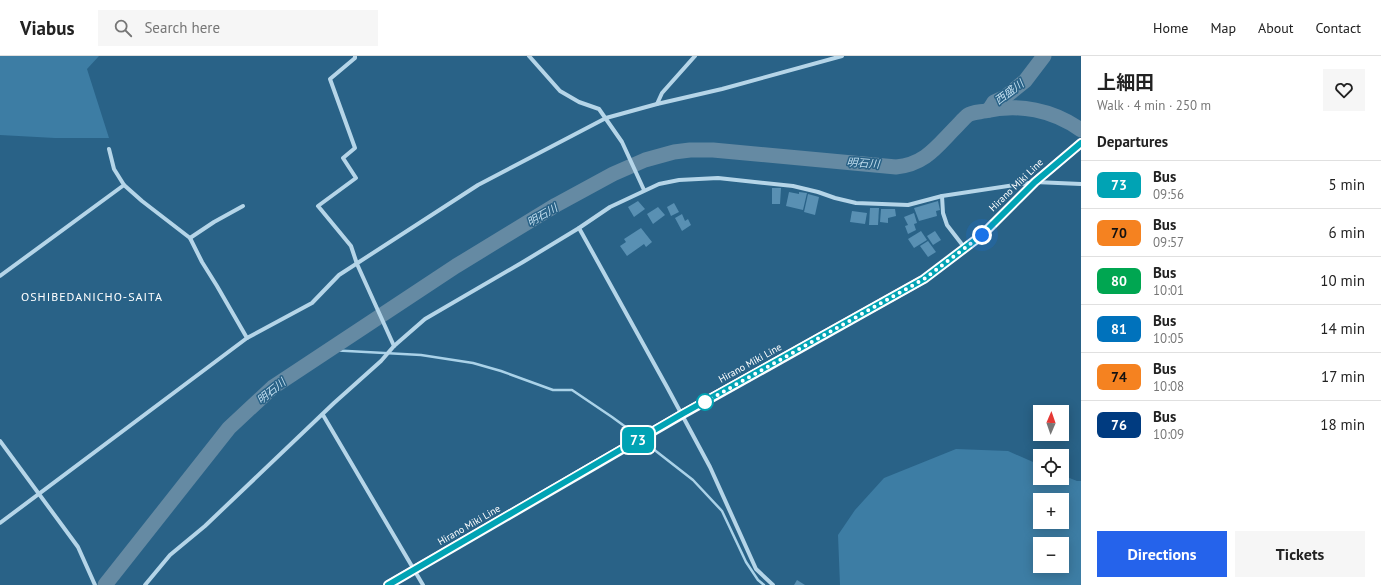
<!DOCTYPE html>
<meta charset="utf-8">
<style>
:root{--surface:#fff;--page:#f6f6f6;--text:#222;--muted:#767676;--line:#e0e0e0;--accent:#2563eb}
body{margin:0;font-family:"PT Sans","Noto Sans JP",sans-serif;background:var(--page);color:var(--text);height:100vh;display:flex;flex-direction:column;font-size:15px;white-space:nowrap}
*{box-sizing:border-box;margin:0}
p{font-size:13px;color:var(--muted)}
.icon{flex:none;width:22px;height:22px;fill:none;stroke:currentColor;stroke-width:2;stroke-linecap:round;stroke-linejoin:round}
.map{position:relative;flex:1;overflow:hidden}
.side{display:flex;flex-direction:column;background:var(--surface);width:300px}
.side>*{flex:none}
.badge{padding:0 8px;border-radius:6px;font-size:14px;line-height:26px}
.needle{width:26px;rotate:2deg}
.controls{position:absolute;left:1033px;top:349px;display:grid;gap:8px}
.controls a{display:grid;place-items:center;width:36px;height:36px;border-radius:0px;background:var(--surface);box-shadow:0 2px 10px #0003;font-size:20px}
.you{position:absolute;width:20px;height:20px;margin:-10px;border:3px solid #fff;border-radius:50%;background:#1a73e8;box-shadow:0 0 0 6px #1a73e833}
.map>.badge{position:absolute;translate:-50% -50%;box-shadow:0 0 0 2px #fff}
h2{padding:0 16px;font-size:15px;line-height:36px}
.round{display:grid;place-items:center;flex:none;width:42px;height:42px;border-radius:0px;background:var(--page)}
.headline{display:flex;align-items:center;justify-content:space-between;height:68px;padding:0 16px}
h1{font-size:19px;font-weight:700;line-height:30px}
.action{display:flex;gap:8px;margin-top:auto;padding:8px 16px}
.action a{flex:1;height:46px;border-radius:0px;background:var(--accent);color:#fff;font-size:16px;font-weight:700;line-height:46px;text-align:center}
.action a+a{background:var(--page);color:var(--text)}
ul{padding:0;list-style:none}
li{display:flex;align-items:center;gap:12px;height:48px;padding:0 16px;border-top:1px solid var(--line)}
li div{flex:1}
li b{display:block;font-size:15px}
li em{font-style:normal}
li .badge{min-width:44px;font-weight:700;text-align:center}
header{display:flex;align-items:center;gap:24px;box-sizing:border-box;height:56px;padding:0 20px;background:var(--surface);border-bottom:1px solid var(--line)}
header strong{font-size:19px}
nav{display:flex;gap:22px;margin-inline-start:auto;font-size:14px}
.search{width:280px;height:36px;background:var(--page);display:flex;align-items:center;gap:10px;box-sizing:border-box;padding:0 14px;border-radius:0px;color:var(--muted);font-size:15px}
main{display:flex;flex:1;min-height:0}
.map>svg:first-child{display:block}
.green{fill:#3d7da4;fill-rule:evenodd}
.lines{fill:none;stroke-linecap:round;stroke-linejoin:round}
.stream{stroke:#aad2e8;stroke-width:2.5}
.river{stroke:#658aa3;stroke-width:15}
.building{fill:#5990b3}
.minor{stroke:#b5d5e8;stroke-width:4}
.primary{stroke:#f7fbfe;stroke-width:10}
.line-casing{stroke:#fff;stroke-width:9}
.line{stroke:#00a3b4;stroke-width:6}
.walk{stroke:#fff;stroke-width:4;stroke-dasharray:0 7.2}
.stop-dot{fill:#fff;stroke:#00a3b4;stroke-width:2}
.labels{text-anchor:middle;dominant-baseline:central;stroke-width:3;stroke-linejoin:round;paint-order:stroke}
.street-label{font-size:10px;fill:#fff;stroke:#296287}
.water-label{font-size:11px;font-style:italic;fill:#c1deef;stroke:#296287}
.quarter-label{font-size:12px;letter-spacing:1px;fill:#fff;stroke:#296287}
</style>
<header>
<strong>Viabus</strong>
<div class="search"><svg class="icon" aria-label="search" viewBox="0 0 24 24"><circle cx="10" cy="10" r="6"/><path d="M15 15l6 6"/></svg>Search here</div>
<nav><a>Home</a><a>Map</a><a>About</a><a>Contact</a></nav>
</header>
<main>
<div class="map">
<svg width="1081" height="529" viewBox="0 0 1081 529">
<rect width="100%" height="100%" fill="#296287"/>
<g class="green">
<path d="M0 0H99L87 13 109 82H55L0 79Z"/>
<path d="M956 393 1008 395 1040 409V422H1062V419L1077 425H1081V529H840L838 479 855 454 884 422ZM1040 444H1062V466H1040ZM1040 488H1062V510H1040Z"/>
</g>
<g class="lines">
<g class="stream">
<path d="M329 294 421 299 473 307 501 315 553 334H572L612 361 638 380"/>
<path d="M643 385 693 424 722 455 746 506 758 524 764 529"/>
</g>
<g class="river">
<path d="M989 54 994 46 1005 41 1025 25 1044 0"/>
<path d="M105 529 229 372 273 331 456 210 556 149 613 118 645 104 674 96 690 94H713L896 111C926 108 937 90 957 70 960 67 964 62 968 59 972 56 980 56 985 55 1019 47 1053 54 1081 74"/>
</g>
</g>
<g class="building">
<path d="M772 132H781L780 148H772Z"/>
<path d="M789 136 799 138V136L807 137 803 154 786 150Z"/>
<path d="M808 138 819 141 815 159 804 156Z"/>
<path d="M638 145 645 153 634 161 628 151Z"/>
<path d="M938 145 940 154 936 155 937 160 919 165 914 152Z"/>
<path d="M674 147 679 156 671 160 667 151Z"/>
<path d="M658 151 665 159 653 168 647 158Z"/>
<path d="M870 152H879L878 169H869Z"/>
<path d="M881 153H895L896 160 888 162V167L880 166Z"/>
<path d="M852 155 867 157 865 168 850 166Z"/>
<path d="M914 157 917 167 914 168 916 174 908 178 905 170 908 169 904 161Z"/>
<path d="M682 158 685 165 688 163 691 169 682 175 675 162Z"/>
<path d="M641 172 652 186 646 191 644 188 627 200 620 190 626 186 624 183Z"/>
<path d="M921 175 927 184 914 192 908 183Z"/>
<path d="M935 175 941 184 933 189 927 180Z"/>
<path d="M928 185 936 196 928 201 920 190Z"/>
<path d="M797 524 805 529H794Z"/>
</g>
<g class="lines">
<g class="minor">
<path d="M355 0V2L330 23 355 92 343 102 356 122 318 150 351 190 357 208 394 290"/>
<path d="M529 0 560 35 579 46 599 53 622 86 644 134"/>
<path d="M657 48 662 37 695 0"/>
<path d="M124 129 142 145 190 182 202 206 217 230 247 282"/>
<path d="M942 140 943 157 947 169 964 191"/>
<path d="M579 172 667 331 710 411 756 513 773 529"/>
<path d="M190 182 214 166 243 150"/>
<path d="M0 220 124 129 114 113 109 93"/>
<path d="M323 359 423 529"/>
<path d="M0 385 78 491 95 529"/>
<path d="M0 467 247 282 312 247 339 219 478 129 606 62 657 48 722 33 842 0"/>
<path d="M145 529 170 499 205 470 334 347 381 305 394 290 425 263 523 206 579 172 610 151 659 128 679 124 718 122 793 130 818 136 835 142 856 147 908 149 942 140 1035 126 1081 128"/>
</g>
<path class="primary" d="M388 529 683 358 924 223 982 179 1035 126 1081 87"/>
</g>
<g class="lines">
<defs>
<path id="line" d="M388 529 682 358 924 223 982 179 1035 126 1081 87"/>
</defs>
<use href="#line" class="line-casing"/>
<use href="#line" class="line"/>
<path class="walk" d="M705 346 924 223 982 179"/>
</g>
<circle class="stop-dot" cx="705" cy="346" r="8"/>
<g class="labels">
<g class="street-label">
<text transform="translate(1016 129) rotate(-44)">Hirano Miki Line</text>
<text transform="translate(750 307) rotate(-29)">Hirano Miki Line</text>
<text transform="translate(469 469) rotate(-30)">Hirano Miki Line</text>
</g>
<g class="water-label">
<text transform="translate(1009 36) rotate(-37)">西盛川</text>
<text transform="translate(863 107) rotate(4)">明石川</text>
<text transform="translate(542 159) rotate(-30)">明石川</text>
<text transform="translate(271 335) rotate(-39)">明石川</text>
</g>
<g class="quarter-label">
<text x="92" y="240">OSHIBEDANICHO-SAITA</text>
</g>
</g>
</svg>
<div class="controls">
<a><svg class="needle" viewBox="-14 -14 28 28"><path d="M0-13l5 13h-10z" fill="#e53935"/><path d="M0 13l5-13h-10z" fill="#767676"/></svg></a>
<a><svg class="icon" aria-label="locate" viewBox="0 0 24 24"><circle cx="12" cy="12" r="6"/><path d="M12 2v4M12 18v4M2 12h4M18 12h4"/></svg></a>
<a>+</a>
<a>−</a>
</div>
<div class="you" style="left:982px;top:179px"></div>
<b class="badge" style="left:638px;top:384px;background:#00a3b4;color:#fff">73</b>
</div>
<section class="side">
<div class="headline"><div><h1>上細田</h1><p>Walk · 4 min · 250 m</p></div><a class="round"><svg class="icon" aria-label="heart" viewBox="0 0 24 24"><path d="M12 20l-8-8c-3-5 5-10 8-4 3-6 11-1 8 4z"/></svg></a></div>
<h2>Departures</h2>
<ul>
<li><span class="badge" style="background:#00a3b4;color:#fff">73</span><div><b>Bus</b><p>09:56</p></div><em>5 min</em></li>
<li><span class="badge" style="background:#f58220;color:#111">70</span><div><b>Bus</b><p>09:57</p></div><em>6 min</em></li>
<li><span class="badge" style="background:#00a651;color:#fff">80</span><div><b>Bus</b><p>10:01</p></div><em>10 min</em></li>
<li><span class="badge" style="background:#0072bc;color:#fff">81</span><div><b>Bus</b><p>10:05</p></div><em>14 min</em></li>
<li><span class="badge" style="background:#f58220;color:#111">74</span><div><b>Bus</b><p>10:08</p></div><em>17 min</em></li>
<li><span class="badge" style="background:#003b80;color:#fff">76</span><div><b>Bus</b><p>10:09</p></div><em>18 min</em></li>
</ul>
<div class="action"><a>Directions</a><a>Tickets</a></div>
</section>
</main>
